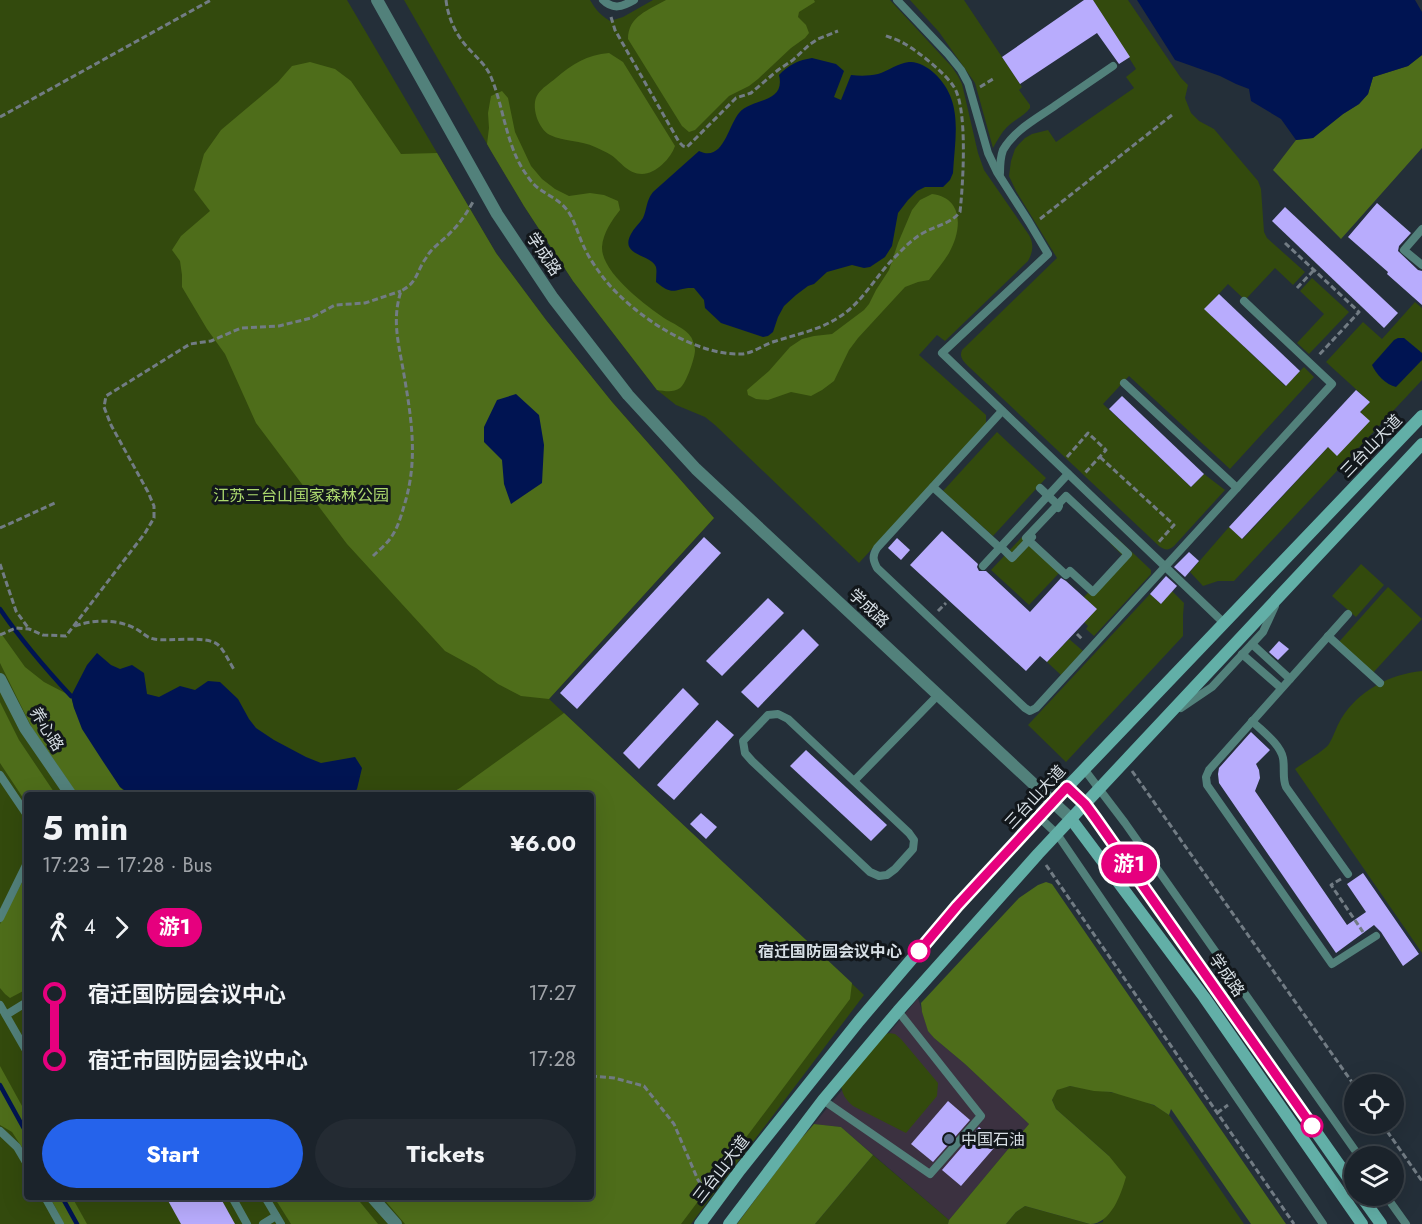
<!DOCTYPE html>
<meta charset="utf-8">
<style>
:root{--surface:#1b232b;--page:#242b33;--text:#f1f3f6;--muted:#a0a4a9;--line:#394047;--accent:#2563eb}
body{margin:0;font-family:Jost,"Noto Sans SC",sans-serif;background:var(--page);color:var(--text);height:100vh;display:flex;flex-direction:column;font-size:22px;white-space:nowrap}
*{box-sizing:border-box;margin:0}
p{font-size:20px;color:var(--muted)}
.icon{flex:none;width:33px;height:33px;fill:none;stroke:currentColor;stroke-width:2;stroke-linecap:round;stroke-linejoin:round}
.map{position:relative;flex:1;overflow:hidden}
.panel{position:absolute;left:24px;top:792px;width:570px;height:408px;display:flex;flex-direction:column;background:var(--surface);border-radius:6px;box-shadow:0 6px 24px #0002,0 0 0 2px var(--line)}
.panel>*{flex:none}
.badge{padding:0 12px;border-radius:20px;font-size:21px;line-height:39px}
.tools{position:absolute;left:1344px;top:1074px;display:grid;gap:12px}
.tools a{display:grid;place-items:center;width:60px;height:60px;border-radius:50%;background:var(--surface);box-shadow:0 6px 24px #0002,0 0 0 2px var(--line);font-size:30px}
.map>.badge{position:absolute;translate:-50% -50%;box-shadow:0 0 0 3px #fff}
.legs{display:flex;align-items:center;gap:9px;height:66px;padding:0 18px;font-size:20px}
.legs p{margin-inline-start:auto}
.head{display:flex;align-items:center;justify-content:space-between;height:102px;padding:0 18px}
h1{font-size:33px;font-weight:700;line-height:45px}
.cta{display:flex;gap:12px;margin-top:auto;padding:12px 18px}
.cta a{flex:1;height:69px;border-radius:36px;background:var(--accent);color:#fff;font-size:24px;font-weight:700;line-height:69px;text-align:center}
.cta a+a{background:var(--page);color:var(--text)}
ul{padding:0 18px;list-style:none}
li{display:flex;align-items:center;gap:21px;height:66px;font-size:22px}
li i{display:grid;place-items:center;width:9px;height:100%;margin:0 8px;background:currentColor}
li i::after{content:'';width:15px;height:15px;margin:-8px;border:4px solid;border-radius:50%;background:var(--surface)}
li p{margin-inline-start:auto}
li:first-child i{background:linear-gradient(#0000 50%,currentColor 0)}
li:last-child i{background:linear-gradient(currentColor 50%,#0000 0)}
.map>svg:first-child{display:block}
.commercial{fill:#3b3140}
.green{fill:#334a0d;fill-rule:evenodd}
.forest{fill:#4e6d1a}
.water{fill:#001452}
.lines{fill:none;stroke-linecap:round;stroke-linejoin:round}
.stream{stroke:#001452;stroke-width:4.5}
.building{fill:#b8acfd}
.path{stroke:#727c84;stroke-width:3;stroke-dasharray:6 3;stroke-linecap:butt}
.service{stroke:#52817b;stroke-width:8}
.minor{stroke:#52817b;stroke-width:12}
.tertiary{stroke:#52817b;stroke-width:12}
.secondary{stroke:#62afa7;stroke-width:12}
.line-1-casing{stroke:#fff;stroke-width:14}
.line-1{stroke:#e6007e;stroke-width:9}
.stop-1-dot{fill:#fff;stroke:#e6007e;stroke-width:3}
.service-dot{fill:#5c6f8a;stroke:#12171b;stroke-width:2}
.labels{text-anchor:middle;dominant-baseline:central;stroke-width:6;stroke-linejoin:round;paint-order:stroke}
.street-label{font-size:16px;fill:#d7dfe5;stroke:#12171b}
.park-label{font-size:16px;fill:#acd96e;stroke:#12171b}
.stop-label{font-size:16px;font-weight:bold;fill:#d7dfe5;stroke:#12171b;text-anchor:end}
.poi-label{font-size:16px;fill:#d7dfe5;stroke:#12171b;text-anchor:start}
</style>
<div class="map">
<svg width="1422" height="1224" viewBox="0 0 1422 1224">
<rect width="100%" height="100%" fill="#242f39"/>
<path class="commercial" d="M918 998 928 1030 934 1038 965 1064 1029 1124 949 1220 841 1127 814 1124Z"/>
<g class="green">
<path d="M0 0H347L496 253 546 320 612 402 714 518 549 699 864 995 691 1224H0ZM27 795H591V1197H27Z"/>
<path d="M404 0H590C596 10 600 15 610 21L623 17 653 0H890L952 67 958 76 962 84 978 153 984 170 1029 235C1034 244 1033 252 1028 261L945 341 937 335 919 355 986 415V424L859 563 715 425 705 417 676 405 657 390 573 281 524 206 487 144Z"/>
<path d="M910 0H964L1022 87 1019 90 1030 105V108C1024 116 1014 120 1007 127 1001 133 997 141 993 148L975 83 939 32Z"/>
<path d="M1093 0H1128L1181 78 1188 85 1185 98 1191 113 1199 121 1214 129 1258 181 1261 189 1264 232 1267 238 1305 272 1293 285 1275 268 1245 300 1228 284 1205 309 1285 386 1304 367 1314 377 1230 469 1129 376 1103 404 1191 487 1204 474 1225 490 1174 546C1168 551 1165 550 1159 546L968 366C963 361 959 357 962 350L1057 258 1016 191 1009 176 1011 161 1015 149 1019 144 1025 138 1032 134 1048 130 1056 142 1134 88 1126 77 1136 69Z"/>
<path d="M1312 278 1349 312 1309 354 1297 343 1324 314 1300 291Z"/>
<path d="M1415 302 1422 308V380L1234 581H1218L1203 586 1190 572 1229 527 1243 539 1370 402 1326 362 1363 322 1382 339Z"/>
<path d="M997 432 1046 478 993 536 943 491Z"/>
<path d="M1022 537 1060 572 1029 605 991 570Z"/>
<path d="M1116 537 1151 570V574L1094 636 1086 629 1088 626 1084 622 1096 609 1084 597 1123 556 1110 543Z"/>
<path d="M1361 564 1384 585 1356 617 1332 596Z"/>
<path d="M1388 587 1422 619 1372 674 1338 643Z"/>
<path d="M1172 591 1184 603 1183 615V636L1066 762 1028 725 1150 594 1161 604Z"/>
<path d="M1069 639 1083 651 1061 675 1047 662Z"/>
<path d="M1422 671V953L1295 769C1303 763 1324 751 1329 744 1334 736 1336 727 1341 719 1358 691 1390 674 1422 671Z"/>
<path d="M889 1033 895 1034 901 1039 938 1083 937 1096 906 1133 853 1106C845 1099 842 1094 841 1084L883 1035Z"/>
<path d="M1070 1086C1098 1091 1127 1092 1153 1105 1159 1107 1164 1112 1169 1115L1244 1224H1096L1103 1222 1109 1156 1056 1109 1052 1100 1057 1089Z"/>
<path d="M873 1155 949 1220 948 1224H815Z"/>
<path d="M1025 1206 1090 1224H1006L1016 1212Z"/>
</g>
<g class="forest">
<path d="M666 0H814L815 2 799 12 798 17 806 25 809 33 805 38 791 48 758 79 749 86 729 96 695 130 689 132 682 126 628 39C628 16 649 10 666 0Z"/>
<path d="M609 53 623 62 675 146C671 158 656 174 642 174 628 174 621 162 611 155 606 152 600 149 595 147 581 140 564 142 550 135 538 129 530 105 538 94 542 88 550 83 556 78 572 64 587 55 609 53Z"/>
<path d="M1422 55V148L1341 239 1273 170 1296 140 1313 138 1343 114 1359 104 1368 94 1373 77 1408 66Z"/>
<path d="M310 62 335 69 351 81 401 154 437 153 496 253 546 320 612 402 714 518 549 699 521 696 498 684 476 668 445 651 347 544 256 423 225 354 207 329 182 287V275L180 261 172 250 181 236 210 211 194 190 204 154 221 130 278 82 292 66Z"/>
<path d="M502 91 508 98 515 132 531 166 542 179 555 189 569 196 590 193 604 195 618 201 620 210C612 220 603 233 602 247 601 272 645 305 664 318 672 323 686 329 691 337 693 340 695 347 695 350 695 358 686 384 680 388 673 393 665 391 657 390L573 281 524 206 491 151 487 144 489 128 488 113 491 96Z"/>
<path d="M932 194C964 198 962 230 949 253 943 263 936 271 929 280L918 282 905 287 858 338 849 350 834 381 822 390 811 396 791 392 768 400 756 399 748 395 747 390 769 371 790 347 802 339 814 336 832 334 864 310 869 304 876 290 889 270 898 243 912 210 920 200Z"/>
<path d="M0 632 25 667 44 682 71 696 74 708 120 787 128 795H78L32 728 0 663Z"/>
<path d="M0 702 19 740 56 795H27V804L0 763Z"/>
<path d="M564 713 852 983 850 999 681 1224H405L382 1197H591V795H448L460 788Z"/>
<path d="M27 873V989L10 998 5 994 0 988V924Z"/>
<path d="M1046 882 1052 884 1286 1224H1251L1171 1109 1169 1115 1154 1105 1111 1092 1094 1091 1070 1086 1057 1090 1052 1100 1056 1109 1109 1156 1126 1177C1121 1194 1111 1224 1090 1224L1025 1206 1016 1212 1006 1224H948L949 1220 1029 1124 965 1064 934 1038 928 1031 922 1012 921 1003 1019 898 1038 885Z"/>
<path d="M0 1066 27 1115V1155L12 1132 0 1125Z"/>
<path d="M814 1124 841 1127 873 1155 815 1224H737L799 1141Z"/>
<path d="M50 1197H72L87 1224H64Z"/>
<path d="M274 1197H356L378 1224H291Z"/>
</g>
<g class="water">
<path d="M1137 0H1415L1422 12V55L1408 66 1373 77 1368 94 1359 104 1343 114 1313 138 1296 140 1281 119 1251 101 1249 89 1236 84 1220 76 1175 60Z"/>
<path d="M812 58 836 64 844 71 834 97 841 100 851 75C860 76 869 76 878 74 888 71 898 63 909 62 917 61 928 67 934 73 964 101 955 135 953 173L950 180 943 187H925L917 191 908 200 898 213 892 246 885 257 870 267 864 268 852 265 827 272 814 284 808 286 796 295 784 306 778 317 773 332 768 336 763 337 721 323 705 308 704 300 694 288C674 287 675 298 656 282 656 277 657 271 656 267 651 254 619 256 631 234 634 228 639 224 643 218 647 209 646 201 653 192L699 151C723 163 728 126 739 113 751 98 786 104 779 75 788 65 799 60 812 58Z"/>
<path d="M1398 338H1404L1422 353V360L1396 387C1386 385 1376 374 1372 365L1394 340Z"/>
<path d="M516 394 539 415 544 445 542 483 511 504 504 484 502 460 484 442V427L497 400Z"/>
<path d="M97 653 111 665 120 669 132 665 144 673 147 694 159 697 180 686 195 690 208 681 220 682 238 699 249 719 256 728 274 740 306 757 321 763 355 757 362 768 357 789 352 795H131L120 787 102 760 82 729 74 708 71 696 87 665Z"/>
</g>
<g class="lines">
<g class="stream">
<path d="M0 609C21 640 45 668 71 696"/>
<path d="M0 1085 27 1134"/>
<path d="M62 1197 77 1224"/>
</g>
</g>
<g class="building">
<path d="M1084 0H1093L1130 57 1119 64 1097 33 1020 84 1002 57Z"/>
<path d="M1377 203 1411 233 1399 246 1398 251 1418 270 1422 271V305L1387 274 1388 272 1348 237Z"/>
<path d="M1285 207 1398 313 1384 328 1272 221Z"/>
<path d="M1219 294 1300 371 1286 386 1204 309Z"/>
<path d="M1356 390 1370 402 1360 412 1370 421 1337 456 1328 447 1242 539 1229 527Z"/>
<path d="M1122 396 1204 474 1191 487 1109 409Z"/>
<path d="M942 531 978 564 977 567 979 571H986L1030 612 1061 578 1066 581 1097 609 1047 662 1040 656 1026 671 910 565Z"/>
<path d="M704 537 721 553 577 709 560 693Z"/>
<path d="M897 538 910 550 901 560 888 548Z"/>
<path d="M1189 552 1199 561 1185 577 1174 567Z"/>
<path d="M1166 576 1177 586 1161 604 1150 594Z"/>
<path d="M768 598 784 613 722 676 706 661Z"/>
<path d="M803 629 819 645 758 708 741 692Z"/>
<path d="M1279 641 1289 649 1278 660 1269 652Z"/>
<path d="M683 688 699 704 639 769 623 753Z"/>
<path d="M717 720 734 735 674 800 657 785Z"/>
<path d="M1251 732 1270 750 1256 764 1259 770 1260 778 1255 791 1347 925 1366 912 1347 884 1363 873 1419 954 1403 966 1381 932 1374 925 1336 953 1219 783 1218 774 1219 768Z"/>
<path d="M806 750 887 825 871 841 790 766Z"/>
<path d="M701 813 717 827 706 839 690 824Z"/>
<path d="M948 1101 970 1120 933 1162 911 1144Z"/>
<path d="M979 1127 987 1134 983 1139 994 1148 961 1186 942 1170Z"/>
<path d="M166 1197H220L235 1224H181Z"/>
</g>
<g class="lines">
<g class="path">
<path d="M446 0C448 18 456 35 468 48 477 58 486 65 491 77 504 108 506 146 526 174 529 179 533 184 538 188 547 195 560 200 567 210 575 220 578 235 584 247 589 258 598 271 606 281 635 316 695 356 742 354 753 353 765 344 776 341 804 332 826 329 850 309 867 294 878 274 894 258 904 248 913 238 925 232 938 225 950 224 960 212 963 185 968 109 954 87 946 74 919 52 905 44 899 40 891 38 884 35"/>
<path d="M611 17 615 30 679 142 683 146 687 147 736 98 751 93 778 70 793 60 809 45 818 39 838 31"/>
<path d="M980 87 993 79"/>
<path d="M0 117 211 0"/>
<path d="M1040 219 1172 115"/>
<path d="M1285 243 1359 312 1318 356"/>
<path d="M1297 288 1314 270"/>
<path d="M1067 457 1088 433 1106 450 1084 474"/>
<path d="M1100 457 1174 525 1157 544"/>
<path d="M0 528 57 502"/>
<path d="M373 556C379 550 387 544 392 536 398 527 401 516 404 506 419 459 411 416 403 369 398 341 392 319 401 291 418 282 416 272 426 258 432 247 444 240 452 231 461 222 468 211 474 200"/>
<path d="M0 564 16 611 29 629"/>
<path d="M938 611 946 603"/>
<path d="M75 626C94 619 120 619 138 630 143 633 147 638 154 639 169 642 204 635 217 644 224 649 230 664 235 671"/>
<path d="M1077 634 1083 640"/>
<path d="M0 635 16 628 29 629 43 635 66 636 145 533 154 518V506L148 492 111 425 104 407 106 396 190 344 211 341 241 328 279 326 311 318 335 305 365 303 401 291"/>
<path d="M1132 771 1354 1085"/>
<path d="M1046 865 1294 1224"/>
<path d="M1341 879 1331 885 1363 932"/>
<path d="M591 898 593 900"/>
<path d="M591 1076 614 1078 644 1086 674 1124 698 1180 707 1192"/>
<path d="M1217 1113 1228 1105"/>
<path d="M1382 1124 1422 1181"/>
</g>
<g class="service">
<path d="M603 0C613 10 622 7 634 0"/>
<path d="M897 0 948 54 961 70 968 83 988 153 997 172 1029 222 1048 254 942 353 1224 623"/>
<path d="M1000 173C1000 165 1000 158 1003 150 1014 130 1038 118 1056 105 1075 92 1094 79 1113 66"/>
<path d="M1422 229 1404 250 1422 265"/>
<path d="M1124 383 1237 488"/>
<path d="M1002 411 877 548C872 556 873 560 877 568L1025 708 1030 711 1036 708 1332 384 1244 301"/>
<path d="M933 487 1000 548"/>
<path d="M1040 488 1059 506 1058 508"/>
<path d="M1066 496 1128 554 1093 592 1070 571 1066 575 1026 538Z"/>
<path d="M1001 547 1012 558 1032 537"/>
<path d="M983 566 1068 474"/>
<path d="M1348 614 1209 770 1206 777 1207 785 1332 964 1376 936"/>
<path d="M1328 636 1380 683"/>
<path d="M1252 644 1290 679"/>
<path d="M1242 654 1281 688"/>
<path d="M1181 708 1212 687 1263 632 1275 606"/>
<path d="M778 714 788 719 909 833 914 840 913 849 895 869 887 875 879 876 870 872 752 761 745 753 743 741 768 715Z"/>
<path d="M1252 721C1263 732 1280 744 1283 758 1285 768 1282 778 1286 787L1348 874"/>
<path d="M1084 769 1125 823 1359 1156"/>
<path d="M0 775 27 815"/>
<path d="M854 781 938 695"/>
<path d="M1039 817 1057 834 1323 1224"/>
<path d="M0 918 27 863"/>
<path d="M0 1005 27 1052"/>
<path d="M6 1015 27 1002"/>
<path d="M823 1100 930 1174 981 1116 898 1011"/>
<path d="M0 1131 17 1147 27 1164"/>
<path d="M1386 1196 1406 1224"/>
<path d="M45 1197 60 1224"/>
<path d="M232 1197 247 1224"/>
<path d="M265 1197 281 1224"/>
<path d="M263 1224 276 1216"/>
</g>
<g class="minor">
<path d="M0 679 25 728 71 795"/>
<path d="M372 1197 396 1224"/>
</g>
<path class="tertiary" d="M377 0 497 214 553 298 628 395 696 469 1071 819"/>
<g class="secondary">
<path d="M1067 787 1085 804 1096 819 1354 1186"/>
<path d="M1071 819 1204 997 1362 1224"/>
<path d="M1361 1196 1381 1224"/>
<path d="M700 1224 740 1170 859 1021 957 906 1053 802 1422 416"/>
<path d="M729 1224 823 1100 898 1011 1038 854 1422 444"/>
</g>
</g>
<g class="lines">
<defs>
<path id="line-1" d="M919 951 957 906 1067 787 1085 804 1096 819 1312 1126"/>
</defs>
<use href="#line-1" class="line-1-casing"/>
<use href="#line-1" class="line-1"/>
</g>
<g class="stop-1-dot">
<circle cx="919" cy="951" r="10"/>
<circle cx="1312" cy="1126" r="10"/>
</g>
<circle class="service-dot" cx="949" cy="1139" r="6"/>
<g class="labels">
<g class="street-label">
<text transform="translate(544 254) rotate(56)">学成路</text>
<text transform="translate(1371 446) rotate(-46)">三台山大道</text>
<text transform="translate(869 608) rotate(43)">学成路</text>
<text transform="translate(47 729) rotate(58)">养心路</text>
<text transform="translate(1035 797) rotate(-47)">三台山大道</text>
<text transform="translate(1227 975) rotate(55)">学成路</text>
<text transform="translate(721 1169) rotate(-52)">三台山大道</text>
</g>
<g class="park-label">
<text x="301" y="495">江苏三台山国家森林公园</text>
</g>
<g class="stop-label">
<text x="902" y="951">宿迁国防园会议中心</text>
</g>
<g class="poi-label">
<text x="961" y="1139">中国石油</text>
</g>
</g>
</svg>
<div class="tools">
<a><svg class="icon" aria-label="locate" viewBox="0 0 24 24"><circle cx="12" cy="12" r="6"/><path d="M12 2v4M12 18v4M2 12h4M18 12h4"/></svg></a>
<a><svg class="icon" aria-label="layers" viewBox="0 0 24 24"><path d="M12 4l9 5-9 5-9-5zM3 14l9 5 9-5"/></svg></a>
</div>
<b class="badge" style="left:1129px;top:864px;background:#e6007e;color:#fff">游1</b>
<section class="panel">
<div class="head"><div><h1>5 min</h1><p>17:23 – 17:28 · Bus</p></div><b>¥6.00</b></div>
<div class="legs"><svg class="icon" aria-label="walk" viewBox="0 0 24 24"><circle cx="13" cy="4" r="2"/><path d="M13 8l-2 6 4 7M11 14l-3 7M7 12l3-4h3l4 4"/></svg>4<svg class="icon" aria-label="forward" viewBox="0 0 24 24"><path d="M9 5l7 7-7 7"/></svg><b class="badge" style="background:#e6007e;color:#fff">游1</b></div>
<ul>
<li><i style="color:#e6007e"></i><b>宿迁国防园会议中心</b><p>17:27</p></li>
<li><i style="color:#e6007e"></i><b>宿迁市国防园会议中心</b><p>17:28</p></li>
</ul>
<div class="cta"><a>Start</a><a>Tickets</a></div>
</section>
</div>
